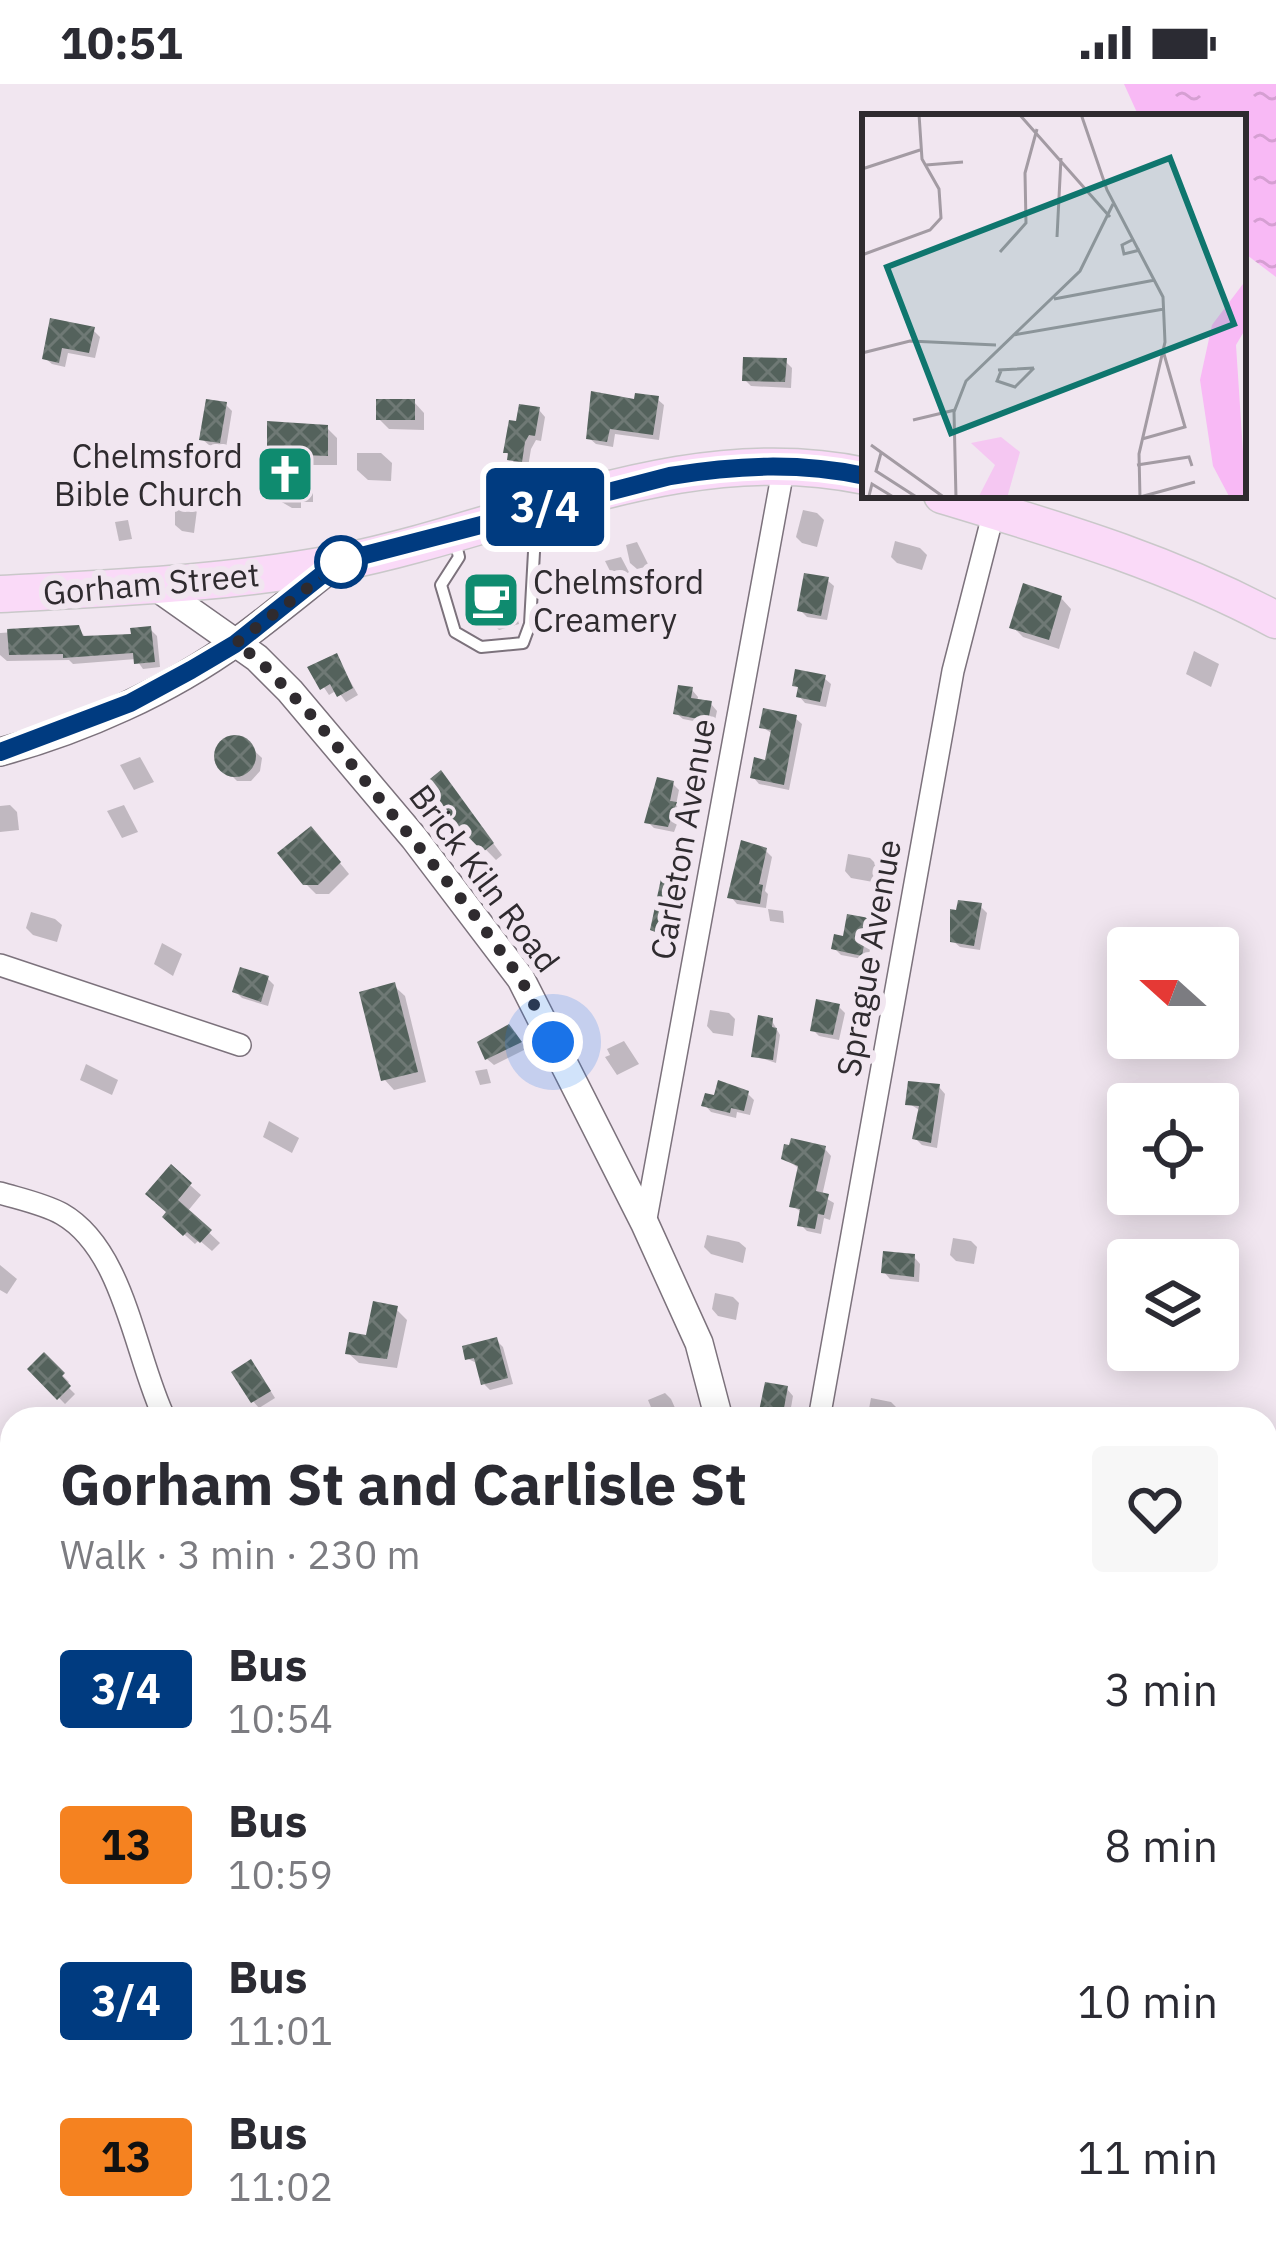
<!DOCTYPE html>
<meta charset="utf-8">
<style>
:root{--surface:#fff;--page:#f7f7f7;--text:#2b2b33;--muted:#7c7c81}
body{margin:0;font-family:"IBM Plex Sans",sans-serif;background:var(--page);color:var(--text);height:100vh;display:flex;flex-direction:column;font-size:45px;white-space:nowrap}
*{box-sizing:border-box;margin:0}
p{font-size:39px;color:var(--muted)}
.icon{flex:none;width:66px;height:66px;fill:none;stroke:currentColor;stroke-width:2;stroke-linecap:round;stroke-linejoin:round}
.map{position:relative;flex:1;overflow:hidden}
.side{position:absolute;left:0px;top:1323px;width:1278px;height:855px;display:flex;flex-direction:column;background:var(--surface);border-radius:36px 36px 0 0;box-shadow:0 6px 30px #0003}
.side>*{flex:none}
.badge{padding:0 24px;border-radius:9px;font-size:42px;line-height:78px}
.needle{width:78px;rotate:291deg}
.controls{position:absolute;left:1107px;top:843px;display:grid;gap:24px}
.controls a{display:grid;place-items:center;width:132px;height:132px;border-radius:12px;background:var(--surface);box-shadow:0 6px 30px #0003;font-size:60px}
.you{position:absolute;width:60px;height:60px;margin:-30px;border:9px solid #fff;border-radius:50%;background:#1a73e8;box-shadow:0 0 0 18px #1a73e833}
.map>.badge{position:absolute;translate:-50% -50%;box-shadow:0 0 0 6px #fff}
.round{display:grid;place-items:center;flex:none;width:126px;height:126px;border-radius:12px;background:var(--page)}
.headline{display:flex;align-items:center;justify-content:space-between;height:204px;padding:0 60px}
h1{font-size:57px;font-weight:800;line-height:90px}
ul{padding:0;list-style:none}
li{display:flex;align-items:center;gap:36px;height:156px;padding:0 60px}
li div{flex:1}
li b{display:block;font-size:45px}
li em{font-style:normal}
li .badge{min-width:132px;font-weight:700;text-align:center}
.status{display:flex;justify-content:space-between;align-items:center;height:84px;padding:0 60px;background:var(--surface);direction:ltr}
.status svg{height:33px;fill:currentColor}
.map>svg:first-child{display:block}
.water{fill:url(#water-ripples)}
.shadow{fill:#0003}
.building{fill:url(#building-cross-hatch)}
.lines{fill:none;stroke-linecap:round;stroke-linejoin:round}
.service-casing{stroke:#7c727c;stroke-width:14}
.minor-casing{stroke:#7c727c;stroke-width:24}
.tertiary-casing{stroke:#7c727c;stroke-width:30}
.primary-casing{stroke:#c9c8c9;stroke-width:39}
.service{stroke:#fff;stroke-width:10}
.minor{stroke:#fff;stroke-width:21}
.tertiary{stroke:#fff;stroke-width:27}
.primary{stroke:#fadaf8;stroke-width:36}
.line-casing{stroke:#fff;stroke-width:27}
.line{stroke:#003b80;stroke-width:18}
.walk{stroke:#2f2b2f;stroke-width:12;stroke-dasharray:0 21.6}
.stop-dot{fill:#fff;stroke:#003b80;stroke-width:6}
.labels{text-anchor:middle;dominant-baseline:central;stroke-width:12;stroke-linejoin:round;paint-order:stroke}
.poi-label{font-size:33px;fill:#2f2b2f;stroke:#f1e6f0;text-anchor:end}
.street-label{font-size:33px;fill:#2f2b2f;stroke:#f1e6f0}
.inset-road{fill:none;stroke:#a39ba3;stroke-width:3}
.view{fill:#0f766e;fill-opacity:0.15;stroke:#0f766e;stroke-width:6}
.inset-edge{fill:none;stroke:#2f2b2f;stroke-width:6}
</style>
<div class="status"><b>10:51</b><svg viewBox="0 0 49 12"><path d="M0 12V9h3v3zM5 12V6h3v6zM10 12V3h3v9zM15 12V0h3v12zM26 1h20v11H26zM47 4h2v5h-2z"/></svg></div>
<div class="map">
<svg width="1276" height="2176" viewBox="0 0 1276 2176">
<defs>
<pattern id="water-ripples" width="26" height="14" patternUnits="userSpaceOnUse" patternTransform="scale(3)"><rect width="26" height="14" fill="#f8b9f5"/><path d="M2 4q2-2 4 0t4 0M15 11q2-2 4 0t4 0" fill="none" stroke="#d59fd2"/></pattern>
<pattern id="building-cross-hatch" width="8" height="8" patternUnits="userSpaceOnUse" patternTransform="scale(3)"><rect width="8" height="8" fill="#54625c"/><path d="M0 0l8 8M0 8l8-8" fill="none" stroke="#6f7975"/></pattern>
</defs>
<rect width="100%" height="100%" fill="#f1e6f0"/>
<path class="water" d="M1124 0H1276V193L1243 168V33H1139Z"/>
<g class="shadow">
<path d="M53 238 93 246 100 253 95 274 68 269 65 283 52 280 45 274Z"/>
<path d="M785 277 792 284 791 304 751 302 745 296Z"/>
<path d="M657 315 664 321 659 356 615 350 613 363 596 360 589 354 637 318Z"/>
<path d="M414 318 424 329V346L389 345 379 335Z"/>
<path d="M226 321 232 327 226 364 209 361 202 355Z"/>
<path d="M539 326 545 333 541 357 536 356 531 365 528 383 516 381 506 368Z"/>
<path d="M327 344 337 354V381H313V418H301V424H292L280 417 270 407Z"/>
<path d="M357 369H381L392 379 391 397 368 396 357 386Z"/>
<path d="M175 409 191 411 198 418 194 449 182 447 175 441Z"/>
<path d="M803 426 817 429 824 436 817 463 802 459 796 453Z"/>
<path d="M128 436 132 455 119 457 115 438Z"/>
<path d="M895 457 920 464 927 471 922 486 897 479 891 473Z"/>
<path d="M637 458 649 482 637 485 630 479 626 461Z"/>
<path d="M621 473 631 492 615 497 605 477Z"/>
<path d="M827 496 834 502 827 536 807 533 800 526Z"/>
<path d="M504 505 511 511 519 540 499 546 492 539Z"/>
<path d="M1061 514 1071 525 1059 565 1023 553 1013 543Z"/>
<path d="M78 544 86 554 134 552 150 545 157 552 160 583 143 585 136 575 73 580 69 576 7 577 0 571V549Z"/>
<path d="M1194 567 1219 580 1211 603 1186 590Z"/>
<path d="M336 572 358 611 346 618 337 606 329 611 311 584Z"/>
<path d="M824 594 831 600 826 623 805 619 799 612 801 606 795 601Z"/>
<path d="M692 606 698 613 697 618 711 620 717 627 714 641 683 635 676 629Z"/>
<path d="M795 634 802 640 789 706 759 700 753 693 768 679 773 650 762 643Z"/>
<path d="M228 655H242L262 674 260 687 251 697H237L218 678 219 664Z"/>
<path d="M140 673 154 698 134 706 120 681Z"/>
<path d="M441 690 502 771 496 776 425 703Z"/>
<path d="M672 699 679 706 676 721 682 727 674 748 654 744 648 738Z"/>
<path d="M10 721 17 728 19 746 0 748V722Z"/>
<path d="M124 721 138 748 122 754 107 727Z"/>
<path d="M321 756 349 790 329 810H316L305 799Z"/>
<path d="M766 767 772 773 765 807 768 810 766 824 737 820 731 813Z"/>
<path d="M848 770 870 774 877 781 873 798 851 794 845 787Z"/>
<path d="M679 797 685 802 678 835 682 839 679 858 654 845Z"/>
<path d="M980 822 987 829 980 866 960 863 953 857Z"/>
<path d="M768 825 783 827 784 839 770 837Z"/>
<path d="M31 828 55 835 62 841 57 858 33 851 26 844Z"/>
<path d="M868 837 874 844 868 876 841 871 834 864Z"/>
<path d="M162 859 182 870 173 892 154 880Z"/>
<path d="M268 895 274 901 268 922 242 914 235 907Z"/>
<path d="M394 902 405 912 426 998 394 1006 384 995Z"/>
<path d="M838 922 845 929 839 956 819 952 813 946Z"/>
<path d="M710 926 729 929 735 935 733 952 713 949 707 942Z"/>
<path d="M772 937 780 951 776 979 755 972Z"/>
<path d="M515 948 526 965 494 981 487 975Z"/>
<path d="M624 957 639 980 617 991 605 973 610 971 607 965Z"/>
<path d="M86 980 118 996 112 1011 80 996Z"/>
<path d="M487 985 491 999 480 1001 475 987Z"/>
<path d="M939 1003 945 1010 937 1064 922 1061 915 1054 921 1027 908 1019Z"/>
<path d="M747 1009 754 1016 750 1031 737 1028 736 1034 711 1028 705 1021Z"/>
<path d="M269 1037 299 1054 292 1069 263 1053Z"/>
<path d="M825 1065 831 1072 822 1112 834 1119 830 1136 824 1134 821 1150 807 1147 801 1141 803 1129 792 1122 800 1085 784 1074Z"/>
<path d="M171 1084 201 1111 187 1128 220 1159 212 1167 199 1156 195 1160 176 1143Z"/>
<path d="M707 1151 739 1158 746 1164 743 1179 711 1170 704 1163Z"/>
<path d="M953 1154 971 1157 977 1163 974 1180 956 1177 950 1171Z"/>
<path d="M914 1173 920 1180 919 1198 890 1195 884 1188Z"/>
<path d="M0 1181 17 1195 7 1210 0 1206Z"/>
<path d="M715 1209 733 1213 739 1219 736 1236 718 1232 712 1225Z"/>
<path d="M396 1225 407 1236 397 1284 359 1279 348 1269 368 1255Z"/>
<path d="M496 1256 503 1263 513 1300 490 1306 484 1300 479 1280 468 1275Z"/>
<path d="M44 1273 69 1298 66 1301 75 1310 65 1320 31 1285Z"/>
<path d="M257 1285 275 1314 259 1324 253 1317Z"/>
<path d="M787 1305 793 1312 789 1335H765L761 1331Z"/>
<path d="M665 1309 671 1315 680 1335H656L648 1316Z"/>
<path d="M871 1314 891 1318 898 1325 896 1335H867Z"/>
<path d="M514 2166H535L533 2176H519Z"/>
</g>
<g class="building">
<path d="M50 234 95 243 89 269 62 264 59 279 42 275Z"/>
<path d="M743 273 787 274 785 298 742 297Z"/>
<path d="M591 307 634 315 635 309 659 312 653 351 610 345 607 358 586 355Z"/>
<path d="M206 315 227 318 220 359 199 356Z"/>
<rect x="376" y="315" width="39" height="21"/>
<path d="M519 320 540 323 535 352 529 351 525 358 522 378 507 376 508 369H503L509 336 516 337Z"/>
<path d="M267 337 328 341V372L304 371V408H292V414H278V408H267Z"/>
<path d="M804 489 829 493 821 532 797 527Z"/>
<path d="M1023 499 1062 512 1049 556 1009 544Z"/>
<path d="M505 501 515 534 490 541 480 509Z"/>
<path d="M79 541 83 552 131 550 130 544 151 542 155 578 134 580 133 569 63 574V570L9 571 7 545Z"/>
<path d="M337 569 353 604 337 613 330 600 320 606 307 583Z"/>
<path d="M795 585 826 591 820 618 796 613 798 603 792 602Z"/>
<path d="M678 601 693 603 691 614 712 617 708 637 673 630Z"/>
<path d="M763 624 797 631 784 701 750 694 754 673 765 676 771 646 759 644Z"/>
<circle cx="235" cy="672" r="21"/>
<path d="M441 686 494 759 483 768 420 703Z"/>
<path d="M657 693 674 697 670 717 677 718 668 743 644 739Z"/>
<path d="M311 742 341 778 318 801H303L277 769Z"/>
<path d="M741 756 767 764 759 800 763 801 760 820 727 814Z"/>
<path d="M662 790 681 794 673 830 678 831 674 855 650 846Z"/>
<path d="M958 816 982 819 974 862 950 858V825L956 826Z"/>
<path d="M847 830 869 834 862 872 831 865 834 850 843 852Z"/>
<path d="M240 883 269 892 261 918 232 908Z"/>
<path d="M395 898 418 988 381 997 359 908Z"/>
<path d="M816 915 840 920 833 951 810 947Z"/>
<path d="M758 931 773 934 772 943 777 944 773 976 751 973Z"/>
<path d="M509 940 522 958 485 976 477 958Z"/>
<path d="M718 996 749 1007 744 1027 731 1024 730 1029 701 1022 705 1009 714 1011Z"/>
<path d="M908 997 940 1000 931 1059 912 1055 919 1022 905 1021Z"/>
<path d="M791 1054 826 1062 816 1107 829 1110 824 1131 818 1130 815 1145 797 1142 800 1125 789 1123 798 1082 781 1075 784 1060 789 1061Z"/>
<path d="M171 1080 192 1099 178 1116 212 1146 200 1159 187 1148 183 1152 162 1133 166 1128 145 1110Z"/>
<path d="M883 1167 915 1170 914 1193 881 1189Z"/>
<path d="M373 1217 398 1222 387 1275 345 1270 349 1248 366 1251Z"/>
<path d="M497 1253 508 1294 481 1301 474 1274 465 1276 462 1262Z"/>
<path d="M44 1268 65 1289 62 1292 71 1302 57 1316 27 1285Z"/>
<path d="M251 1275 271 1307 251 1319 231 1288Z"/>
<path d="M765 1298 788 1302 782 1335 758 1332Z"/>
</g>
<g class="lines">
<defs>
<path id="service" d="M455 457 459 473 441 501 455 548 481 563 523 559 530 540 536 432"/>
<g id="minor">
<path d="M0 881 240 961"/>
<path d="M0 1109C20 1115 44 1120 62 1130 125 1166 135 1274 165 1335"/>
<path d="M645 1140 784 381"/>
<path d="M819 1335 953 587 994 427"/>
<path d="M568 2176 572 2166"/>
<path d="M1117 2176 1118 2166"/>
</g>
<g id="tertiary">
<path d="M152 500 257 574 290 607 414 754 521 895 645 1140 699 1259 719 1335"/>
<path d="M0 668C82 646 169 607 238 557 271 533 302 507 334 482"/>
<path d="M1266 2138 1276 2141"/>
</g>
<g id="primary">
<path d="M942 411C1061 447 1165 477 1276 536"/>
<path d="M0 510C113 504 226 500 337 479 512 445 683 353 865 392"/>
</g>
</defs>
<use href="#service" class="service-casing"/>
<use href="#minor" class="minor-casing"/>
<use href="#tertiary" class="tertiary-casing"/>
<use href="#primary" class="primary-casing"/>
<use href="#service" class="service"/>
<use href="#minor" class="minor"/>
<use href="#tertiary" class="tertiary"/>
<use href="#primary" class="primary"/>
</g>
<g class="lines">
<defs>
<path id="line" d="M0 668 130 619 191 586 235 560 338 478 670 392C736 381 799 378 865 392"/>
</defs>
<use href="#line" class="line-casing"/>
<use href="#line" class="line"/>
<path class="walk" d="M341 478 235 560 257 574 313 633 472 828 521 895 553 958"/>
</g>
<defs>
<symbol id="church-square" viewBox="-11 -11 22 22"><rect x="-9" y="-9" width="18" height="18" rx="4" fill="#0f8b6f" stroke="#f1e6f0"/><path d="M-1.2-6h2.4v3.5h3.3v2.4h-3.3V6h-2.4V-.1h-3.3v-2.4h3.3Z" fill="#fff"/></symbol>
<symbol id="cafe-square" viewBox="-11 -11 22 22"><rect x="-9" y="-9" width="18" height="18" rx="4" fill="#0f8b6f" stroke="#f1e6f0"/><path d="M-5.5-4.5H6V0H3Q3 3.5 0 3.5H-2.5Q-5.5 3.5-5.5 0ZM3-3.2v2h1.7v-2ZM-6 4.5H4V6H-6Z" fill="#fff"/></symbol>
</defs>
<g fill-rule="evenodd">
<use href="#church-square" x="252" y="357" width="66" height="66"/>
<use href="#cafe-square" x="458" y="483" width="66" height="66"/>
</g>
<circle class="stop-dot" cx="341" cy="478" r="24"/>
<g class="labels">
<g class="poi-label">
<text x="243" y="371">Chelmsford<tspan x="243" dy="38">Bible Church</tspan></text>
<text x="533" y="497" text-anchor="start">Chelmsford<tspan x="533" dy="38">Creamery</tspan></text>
</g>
<g class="street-label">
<text transform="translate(151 499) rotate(-5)">Gorham Street</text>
<text transform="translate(682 755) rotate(-80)">Carleton Avenue</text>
<text transform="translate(485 794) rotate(53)">Brick Kiln Road</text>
<text transform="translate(868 874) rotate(-80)">Sprague Avenue</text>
</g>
</g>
<g transform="translate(862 30)">
<rect width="384" height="384" fill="#f1e6f0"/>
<path d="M139 323 158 338 145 384H116L133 351 109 329Z" fill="#f5c7f2"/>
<path d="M384 166V214L374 231 384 384H368L351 352 338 266 350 211Z" fill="#f8b9f5"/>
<path class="inset-road" d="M157 0 248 103M219 0 245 76 301 183 303 228 277 340 278 384M64 51 101 48M0 55 58 36M195 123 199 44M272 125 260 131 262 140 278 136M138 138 164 109 163 59 175 15M0 141 68 116 79 104 77 75 60 45 57 0M192 185 293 166M151 221 302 195M0 239 48 227 134 231M136 256 172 254M139 257 135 267 153 273 172 254M51 306 93 296M280 325 323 313 302 240M9 331 83 384M19 339 14 357 56 384M275 351 327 343 330 352M7 382 10 370 33 384M278 383 333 368M94 384 92 298 104 267 218 157 251 90"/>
<path class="view" d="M308 44 372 210 89 319 25 153Z"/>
<rect width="384" height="384" class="inset-edge"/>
</g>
</svg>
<div class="controls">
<a><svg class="needle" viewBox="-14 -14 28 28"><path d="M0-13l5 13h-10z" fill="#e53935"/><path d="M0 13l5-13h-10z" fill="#7c7c81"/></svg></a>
<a><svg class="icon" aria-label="locate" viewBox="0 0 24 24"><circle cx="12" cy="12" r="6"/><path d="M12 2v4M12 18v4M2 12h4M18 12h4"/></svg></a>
<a><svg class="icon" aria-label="layers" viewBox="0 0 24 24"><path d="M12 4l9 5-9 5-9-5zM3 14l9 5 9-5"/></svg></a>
</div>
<div class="you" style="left:553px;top:958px"></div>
<b class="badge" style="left:545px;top:423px;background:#003b80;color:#fff">3/4</b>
<section class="side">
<div class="headline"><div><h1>Gorham St and Carlisle St</h1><p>Walk · 3 min · 230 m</p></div><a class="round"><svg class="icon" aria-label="heart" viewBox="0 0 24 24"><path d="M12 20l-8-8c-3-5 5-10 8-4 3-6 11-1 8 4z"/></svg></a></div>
<ul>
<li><span class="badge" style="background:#003b80;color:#fff">3/4</span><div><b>Bus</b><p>10:54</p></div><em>3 min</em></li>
<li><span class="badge" style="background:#f58220;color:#111">13</span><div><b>Bus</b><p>10:59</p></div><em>8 min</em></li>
<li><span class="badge" style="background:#003b80;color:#fff">3/4</span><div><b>Bus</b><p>11:01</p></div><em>10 min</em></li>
<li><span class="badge" style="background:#f58220;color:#111">13</span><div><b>Bus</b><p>11:02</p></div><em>11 min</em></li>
</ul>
</section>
</div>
